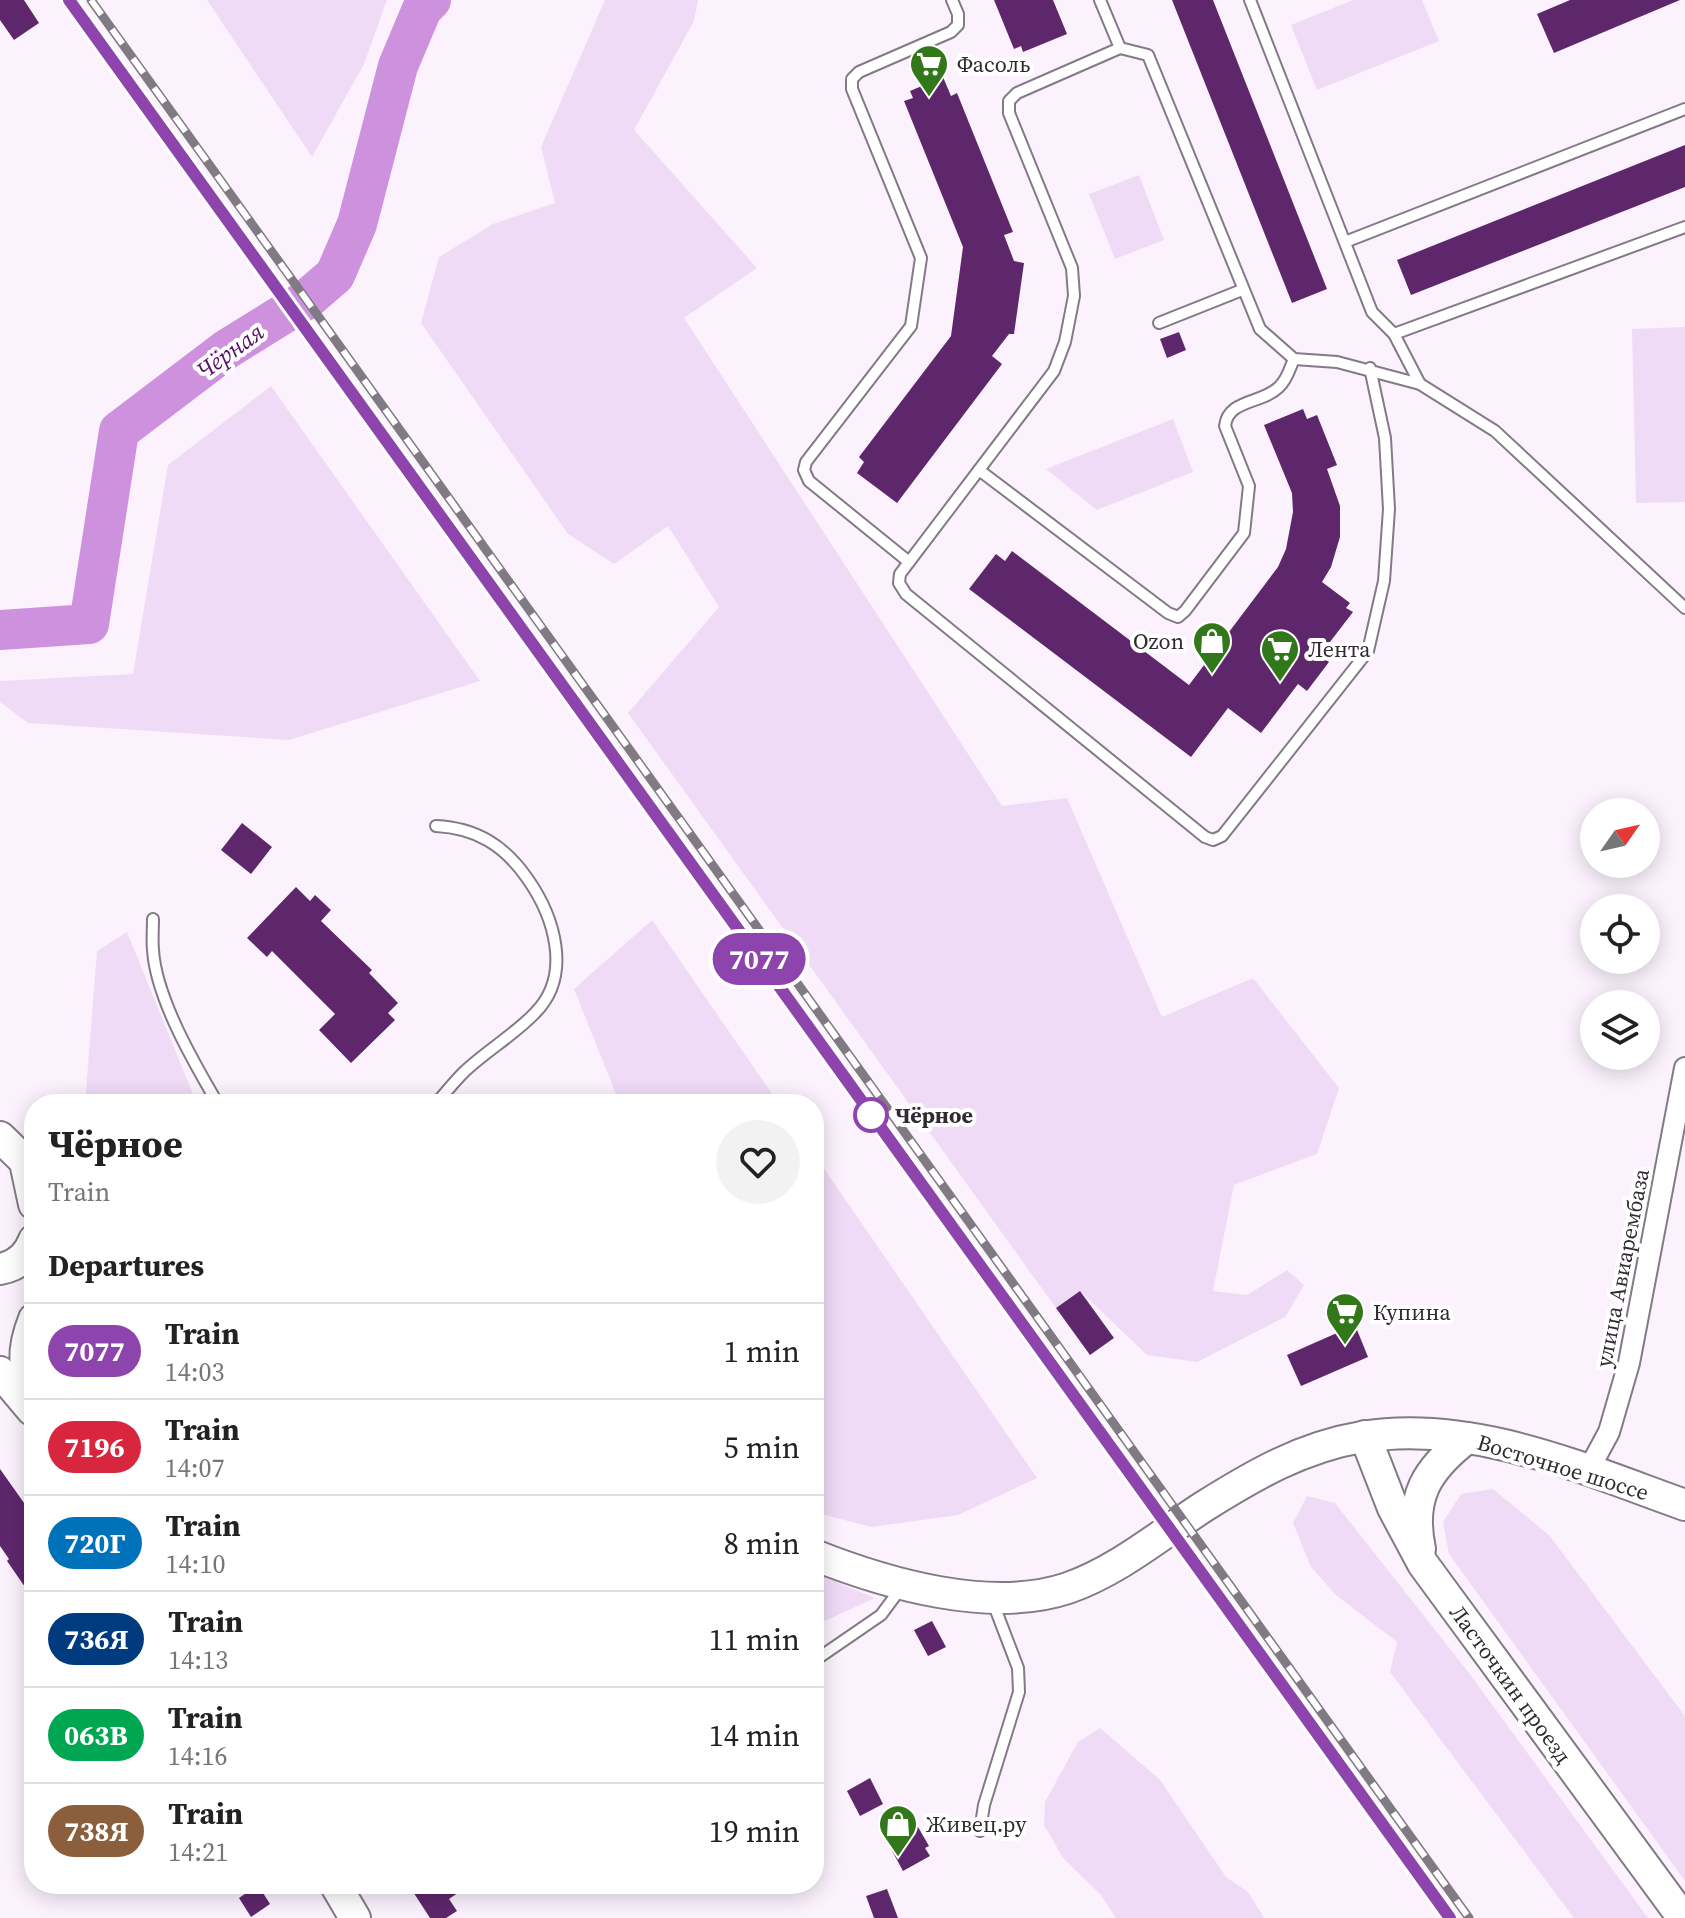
<!DOCTYPE html>
<meta charset="utf-8">
<style>
:root{--surface:#fff;--page:#f2f2f2;--text:#222;--muted:#767676;--line:#e0e0e0}
body{margin:0;font-family:"Source Serif 4",serif;background:var(--page);color:var(--text);height:100vh;display:flex;flex-direction:column;font-size:30px;white-space:nowrap}
*{box-sizing:border-box;margin:0}
p{font-size:26px;color:var(--muted)}
.icon{flex:none;width:44px;height:44px;fill:none;stroke:currentColor;stroke-width:2;stroke-linecap:round;stroke-linejoin:round}
.map{position:relative;flex:1;overflow:hidden}
.details{position:absolute;left:24px;top:1094px;width:800px;height:800px;display:flex;flex-direction:column;background:var(--surface);border-radius:32px;box-shadow:0 4px 20px #0003}
.details>*{flex:none}
.badge{padding:0 16px;border-radius:26px;font-size:28px;line-height:52px}
.needle{width:52px;rotate:56deg}
.controls{position:absolute;left:1580px;top:798px;display:grid;gap:16px}
.controls a{display:grid;place-items:center;width:80px;height:80px;border-radius:50%;background:var(--surface);box-shadow:0 4px 20px #0003;font-size:40px}
.map>.badge{position:absolute;translate:-50% -50%;box-shadow:0 0 0 4px #fff}
h2{padding:0 24px;font-size:30px;line-height:72px}
.round{display:grid;place-items:center;flex:none;width:84px;height:84px;border-radius:42px;background:var(--page)}
.head{display:flex;align-items:center;justify-content:space-between;height:136px;padding:0 24px}
h1{font-size:38px;font-weight:700;line-height:60px}
ul{padding:0;list-style:none}
li{display:flex;align-items:center;gap:24px;height:96px;padding:0 24px;border-top:2px solid var(--line)}
li div{flex:1}
li b{display:block;font-size:30px}
li em{font-style:normal}
li .badge{min-width:88px;font-weight:700;text-align:center}
.map>svg:first-child{display:block}
.green{fill:#f0dbf6}
.lines{fill:none;stroke-linecap:round;stroke-linejoin:round}
.river{stroke:#cd91dd;stroke-width:40}
.building{fill:#5e276c}
.lane-casing{stroke:#847a87;stroke-width:14}
.street-casing{stroke:#847a87;stroke-width:24}
.secondary-casing{stroke:#847a87;stroke-width:34}
.lane{stroke:#fff;stroke-width:10}
.street{stroke:#fff;stroke-width:20}
.secondary{stroke:#fff;stroke-width:30}
.rail-casing{stroke:#807a82;stroke-width:9}
.rail{stroke:#fff;stroke-width:6;stroke-dasharray:18;stroke-linecap:butt}
.line-casing{stroke:#fff;stroke-width:18}
.line{stroke:#8e44ad;stroke-width:12}
.stop-dot{fill:#fff;stroke:#8e44ad;stroke-width:4}
.labels{text-anchor:middle;dominant-baseline:central;stroke-width:8;stroke-linejoin:round;paint-order:stroke}
.poi-label{font-size:22px;fill:#2f2b31;stroke:#fff;text-anchor:start}
.stop-label{font-size:22px;font-weight:bold;fill:#2f2b31;stroke:#fff;text-anchor:start}
.street-label{font-size:22px;fill:#2f2b31;stroke:#fff}
.water-label{font-size:24px;font-style:italic;fill:#5b0f6c;stroke:#fff}
</style>
<div class="map">
<svg width="1685" height="1918" viewBox="0 0 1685 1918">
<rect width="100%" height="100%" fill="#fbf2fe"/>
<g class="green">
<path d="M207 0H387L364 64 312 157Z"/>
<path d="M605 0H698L694 21 634 130 757 268 684 318 1002 806 1067 798 1162 1017 1253 978 1339 1088 1317 1154 1234 1185 1213 1291 1247 1295 1287 1270 1304 1285 1285 1317 1197 1362 1147 1355 1080 1291 1056 1308 628 713 719 607 668 526 614 564 568 534 421 323 439 257 493 224 555 203 541 147Z"/>
<path d="M1353 0H1422L1439 41 1317 90 1291 25Z"/>
<path d="M1139 175 1164 240 1115 259 1089 194Z"/>
<path d="M1685 327V502L1636 503 1632 329Z"/>
<path d="M271 386 480 681 289 740 28 723 0 702V681L133 674 168 465Z"/>
<path d="M1173 419 1193 472 1097 510 1046 469Z"/>
<path d="M652 920 779 1104H620L574 989Z"/>
<path d="M127 932 197 1104H85L97 951Z"/>
<path d="M814 1154 1037 1478 958 1515 871 1527 814 1512Z"/>
<path d="M1493 1489 1549 1535 1685 1716V1881L1449 1554 1443 1522 1461 1494Z"/>
<path d="M1307 1496 1335 1503 1469 1673 1648 1918H1574L1390 1672 1397 1642 1336 1595 1311 1567 1293 1523Z"/>
<path d="M814 1573 875 1598 814 1626Z"/>
<path d="M1100 1728 1160 1780 1226 1877 1248 1892 1264 1918H1116L1101 1895 1063 1858 1044 1825 1045 1802 1078 1742Z"/>
</g>
<g class="lines">
<path class="river" d="M0 630 89 624 119 431 227 349 306 300 335 275 357 224 398 66 422 9 431 0"/>
</g>
<g class="building">
<path d="M0 0H24L39 23 14 40 0 20Z"/>
<path d="M994 0H1053L1067 34 1023 52 1021 46 1014 49Z"/>
<path d="M1172 0H1213L1327 289 1292 303Z"/>
<path d="M1570 0H1680L1554 53 1537 14Z"/>
<path d="M943 77 951 96 957 93 1013 232 1004 235 1014 261 1024 263 1014 334H1009L992 356 1002 364 897 503 857 473 864 462 859 457 951 336 963 247 904 101 913 98 910 91Z"/>
<path d="M1685 145V187L1411 295 1397 260Z"/>
<path d="M1179 332 1186 350 1167 358 1160 339Z"/>
<path d="M1303 409 1307 419 1317 415 1337 465 1327 469 1340 506V537L1331 567 1322 582 1350 603 1346 608 1353 612 1320 655 1329 662 1307 691 1298 684 1261 733 1228 708 1191 757 969 589 996 554 1005 561 1012 551 1189 685 1278 567 1286 549 1293 512 1292 493 1264 425Z"/>
<path d="M242 823 272 847 251 874 221 850Z"/>
<path d="M296 887 310 901 315 895 331 910 321 921 372 970 369 973 398 1003 388 1013 395 1020 351 1063 319 1030 335 1014 272 951 267 957 247 938Z"/>
<path d="M1080 1291 1114 1338 1090 1355 1056 1308Z"/>
<path d="M1355 1325 1368 1357 1301 1386 1287 1355Z"/>
<path d="M0 1469 34 1517V1600L7 1561 9 1559 0 1546Z"/>
<path d="M932 1621 946 1647 928 1656 914 1630Z"/>
<path d="M870 1778 883 1804 860 1816 847 1791Z"/>
<path d="M914 1820 929 1846 925 1848 930 1856 903 1871 884 1836Z"/>
<path d="M408 1884H471L449 1899 457 1911 446 1918H430Z"/>
<path d="M258 1885 270 1904 251 1917 239 1898Z"/>
<path d="M887 1889 898 1918H874L866 1896Z"/>
</g>
<g class="lines">
<defs>
<g id="lane">
<path d="M1100 0 1120 48 1148 55 1260 329 1294 359 1337 362 1420 384 1495 431 1685 608"/>
<path d="M1250 0 1372 312 1394 334 1420 384"/>
<path d="M1120 48 1017 93 1009 101V113L1072 268 1074 296 1065 342 1054 371 900 574 899 583 906 594 1205 837 1213 840 1222 836 1368 651 1384 581 1389 509 1385 438 1370 368"/>
<path d="M1345 242 1685 109"/>
<path d="M1159 323 1242 290"/>
<path d="M1394 334 1685 227"/>
<path d="M979 470 1168 613 1178 617 1185 611 1244 533 1249 486 1225 426C1228 399 1262 404 1279 387 1287 380 1290 368 1294 359"/>
<path d="M909 562 809 481 804 470 806 462 911 326 921 258 852 89V79L859 72 951 32 958 25V14L952 0"/>
<path d="M153 919C153 929 152 940 153 950 156 998 194 1063 218 1104"/>
<path d="M436 1104C445 1093 454 1082 464 1072 486 1051 514 1035 535 1013 573 975 554 916 527 878 504 845 476 828 436 826"/>
<path d="M814 1661 881 1615 901 1588"/>
<path d="M980 1831 984 1805 1019 1692 1018 1668 992 1600"/>
</g>
<path id="street" d="M1588 1471 1609 1432 1629 1363 1685 1068"/>
<g id="secondary">
<path d="M0 1137 34 1170"/>
<path d="M25 1162 34 1204"/>
<path d="M0 1269C17 1266 28 1256 34 1240"/>
<path d="M34 1319C21 1352 24 1364 34 1397"/>
<path d="M0 1372 32 1410"/>
<path d="M1365 1436 1393 1508 1423 1564 1683 1918"/>
<path d="M1420 1549C1409 1497 1427 1469 1467 1438"/>
<path d="M814 1555C887 1584 991 1614 1068 1588 1117 1571 1160 1535 1203 1507 1254 1475 1302 1447 1362 1437 1472 1419 1584 1469 1685 1505"/>
<path d="M335 1884 355 1918"/>
</g>
</defs>
<use href="#lane" class="lane-casing"/>
<use href="#street" class="street-casing"/>
<use href="#secondary" class="secondary-casing"/>
<use href="#lane" class="lane"/>
<use href="#street" class="street"/>
<use href="#secondary" class="secondary"/>
<defs>
<g id="rail">
<path d="M69 0 1449 1918"/>
<path d="M91 0 1469 1918"/>
</g>
</defs>
<use href="#rail" class="rail-casing"/>
<use href="#rail" class="rail"/>
</g>
<g class="lines">
<defs>
<path id="line" d="M69 0 1450 1918"/>
</defs>
<use href="#line" class="line-casing"/>
<use href="#line" class="line"/>
</g>
<defs>
<symbol id="supermarket-pin" viewBox="-11 -11 22 30"><path d="M0 17L-7.5 6A9.5 9.5 0 1 1 7.5 6Z" fill="#327719" stroke="#fff"/><path d="M-6-5.5h2.5l.6 2H6L4.5 2H-2.5L-4.4-4H-6ZM-1.5 3.2a1.3 1.3 0 1 0 .1 0ZM3 3.2a1.3 1.3 0 1 0 .1 0Z" fill="#fff"/></symbol>
<symbol id="shop-pin" viewBox="-11 -11 22 30"><path d="M0 17L-7.5 6A9.5 9.5 0 1 1 7.5 6Z" fill="#327719" stroke="#fff"/><path d="M-5-2.5h2.3a2.7 3.5 0 0 1 5.4 0H5L5.5 6h-11ZM-1.5-2.5h3a1.5 2.3 0 0 0-3 0Z" fill="#fff"/></symbol>
</defs>
<g fill-rule="evenodd">
<use href="#supermarket-pin" x="907" y="42" width="44" height="60"/>
<use href="#shop-pin" x="1190" y="619" width="44" height="60"/>
<use href="#supermarket-pin" x="1258" y="627" width="44" height="60"/>
<use href="#supermarket-pin" x="1323" y="1290" width="44" height="60"/>
<use href="#shop-pin" x="876" y="1802" width="44" height="60"/>
</g>
<circle class="stop-dot" cx="871" cy="1115" r="16"/>
<g class="labels">
<g class="poi-label">
<text x="957" y="64">Фасоль</text>
<text x="1184" y="641" text-anchor="end">Ozon</text>
<text x="1308" y="649">Лента</text>
<text x="1373" y="1312">Купина</text>
<text x="926" y="1824">Живец.ру</text>
</g>
<g class="stop-label">
<text x="895" y="1115">Чёрное</text>
</g>
<g class="street-label">
<text transform="translate(1622 1268) rotate(-79)">улица Авиарембаза</text>
<text transform="translate(1563 1467) rotate(17)">Восточное шоссе</text>
<text transform="translate(1511 1684) rotate(54)">Ласточкин проезд</text>
</g>
<g class="water-label">
<text transform="translate(230 351) rotate(-36)">Чёрная</text>
</g>
</g>
</svg>
<div class="controls">
<a><svg class="needle" viewBox="-14 -14 28 28"><path d="M0-13l5 13h-10z" fill="#e53935"/><path d="M0 13l5-13h-10z" fill="#767676"/></svg></a>
<a><svg class="icon" aria-label="locate" viewBox="0 0 24 24"><circle cx="12" cy="12" r="6"/><path d="M12 2v4M12 18v4M2 12h4M18 12h4"/></svg></a>
<a><svg class="icon" aria-label="layers" viewBox="0 0 24 24"><path d="M12 4l9 5-9 5-9-5zM3 14l9 5 9-5"/></svg></a>
</div>
<b class="badge" style="left:759px;top:959px;background:#8e44ad;color:#fff">7077</b>
<section class="details">
<div class="head"><div><h1>Чёрное</h1><p>Train</p></div><a class="round"><svg class="icon" aria-label="heart" viewBox="0 0 24 24"><path d="M12 20l-8-8c-3-5 5-10 8-4 3-6 11-1 8 4z"/></svg></a></div>
<h2>Departures</h2>
<ul>
<li><span class="badge" style="background:#8e44ad;color:#fff">7077</span><div><b>Train</b><p>14:03</p></div><em>1 min</em></li>
<li><span class="badge" style="background:#d7263d;color:#fff">7196</span><div><b>Train</b><p>14:07</p></div><em>5 min</em></li>
<li><span class="badge" style="background:#0072bc;color:#fff">720Г</span><div><b>Train</b><p>14:10</p></div><em>8 min</em></li>
<li><span class="badge" style="background:#003b80;color:#fff">736Я</span><div><b>Train</b><p>14:13</p></div><em>11 min</em></li>
<li><span class="badge" style="background:#00a651;color:#fff">063В</span><div><b>Train</b><p>14:16</p></div><em>14 min</em></li>
<li><span class="badge" style="background:#8b5e3c;color:#fff">738Я</span><div><b>Train</b><p>14:21</p></div><em>19 min</em></li>
</ul>
</section>
</div>
